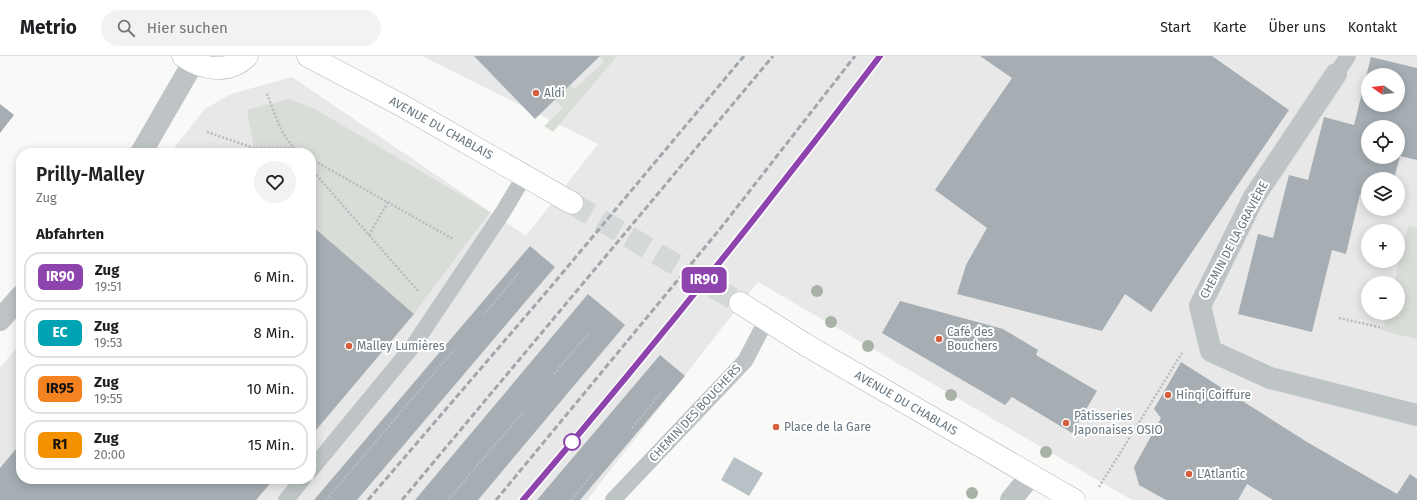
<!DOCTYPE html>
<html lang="de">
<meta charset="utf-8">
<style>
:root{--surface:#fff;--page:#f2f2f2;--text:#202124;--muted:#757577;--line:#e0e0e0}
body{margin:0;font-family:"Fira Sans",sans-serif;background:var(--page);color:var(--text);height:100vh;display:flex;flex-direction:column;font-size:15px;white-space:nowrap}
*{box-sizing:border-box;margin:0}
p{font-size:13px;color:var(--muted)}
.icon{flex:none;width:22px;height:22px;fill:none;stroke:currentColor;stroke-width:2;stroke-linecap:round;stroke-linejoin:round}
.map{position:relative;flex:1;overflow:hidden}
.details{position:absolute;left:16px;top:92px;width:300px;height:336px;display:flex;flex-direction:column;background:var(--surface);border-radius:16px;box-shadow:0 2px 10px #0003}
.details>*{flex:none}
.badge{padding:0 8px;border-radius:6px;font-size:14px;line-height:26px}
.needle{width:26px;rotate:284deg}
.controls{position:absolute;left:1361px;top:12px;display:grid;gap:8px}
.controls a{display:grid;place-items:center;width:44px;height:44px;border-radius:50%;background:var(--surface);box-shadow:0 2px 10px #0003;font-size:20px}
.map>.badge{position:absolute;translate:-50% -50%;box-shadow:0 0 0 2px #fff}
h2{padding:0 20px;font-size:15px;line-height:36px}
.round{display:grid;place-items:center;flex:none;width:42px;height:42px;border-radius:21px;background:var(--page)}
.overview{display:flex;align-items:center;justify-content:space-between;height:68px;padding:0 20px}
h1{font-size:19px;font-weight:600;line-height:30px}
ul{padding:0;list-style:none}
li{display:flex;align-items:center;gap:12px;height:50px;margin:0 8px 6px;padding:0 12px;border:2px solid var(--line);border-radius:16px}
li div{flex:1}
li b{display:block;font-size:15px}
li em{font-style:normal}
li .badge{min-width:44px;font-weight:700;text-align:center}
header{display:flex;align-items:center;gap:24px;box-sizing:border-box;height:56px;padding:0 20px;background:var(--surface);border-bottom:1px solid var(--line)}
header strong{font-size:19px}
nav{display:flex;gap:22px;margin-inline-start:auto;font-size:14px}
.search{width:280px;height:36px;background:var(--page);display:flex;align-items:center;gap:10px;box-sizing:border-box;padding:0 14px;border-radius:22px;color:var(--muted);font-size:15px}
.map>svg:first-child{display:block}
.built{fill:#e7e8e7;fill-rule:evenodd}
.green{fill:#d9ddd7}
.water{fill:#b8c2c6}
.building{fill:#a6aeb3;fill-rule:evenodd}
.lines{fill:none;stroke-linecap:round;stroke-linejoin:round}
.secondary-tunnel{stroke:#d4d8d9;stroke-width:22;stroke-dasharray:22 11;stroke-linecap:butt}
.secondary-casing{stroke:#b1b7bb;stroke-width:23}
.path{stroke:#b9bcbf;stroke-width:2.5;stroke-dasharray:2 2;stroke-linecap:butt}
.service{stroke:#bec3c6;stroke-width:16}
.minor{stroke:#bec3c6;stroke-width:22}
.secondary{stroke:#fff;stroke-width:22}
.rail{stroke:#a1a7ac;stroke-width:3;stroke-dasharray:6 3;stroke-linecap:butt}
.tree{fill:#a9b2a7}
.line-casing{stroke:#fff;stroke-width:9}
.line{stroke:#8e44ad;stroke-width:6}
.poi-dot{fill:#d25f3e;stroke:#fff;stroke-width:1.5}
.stop-dot{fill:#fff;stroke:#8e44ad;stroke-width:2}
.labels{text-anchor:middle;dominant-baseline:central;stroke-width:4;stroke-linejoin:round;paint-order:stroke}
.poi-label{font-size:12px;fill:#66757f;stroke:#fff;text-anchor:start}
.street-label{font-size:12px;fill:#66757f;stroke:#fff}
</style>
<header>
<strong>Metrio</strong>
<div class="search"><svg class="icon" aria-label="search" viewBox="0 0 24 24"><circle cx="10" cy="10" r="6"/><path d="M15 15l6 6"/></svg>Hier suchen</div>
<nav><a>Start</a><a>Karte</a><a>Über uns</a><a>Kontakt</a></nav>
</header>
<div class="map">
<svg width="1417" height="444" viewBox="0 0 1417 444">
<rect width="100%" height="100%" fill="#f9f9f7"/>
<path class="built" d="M422 0H1417V444H1132L758 226 587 444H0V312L21 286V423H311V97H170L205 53 231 38 292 21 526 180 598 88ZM1368 19H1398V49H1368ZM1368 71H1398V101H1368ZM1368 123H1398V153H1368ZM1368 175H1398V205H1368ZM1368 227H1398V257H1368Z"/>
<g class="green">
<path d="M600 0H617L553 76 544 70 563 52 554 44 570 29 574 33 604 6Z"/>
<path d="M288 43 313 52 490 156 414 258 311 169V97H255L247 54Z"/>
<path d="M1408 170 1417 172V283L1383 275 1387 257H1398V227H1394Z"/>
</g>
<path class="water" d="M734 401 763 417 749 440 721 424Z"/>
<g class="building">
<path d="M474 0H600L535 63Z"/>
<path d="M980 0H1212L1289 54 1151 256 1125 238 1102 275 957 238 966 209 987 172 935 134 1012 22Z"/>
<path d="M1371 1 1417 12V104L1400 100 1394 123H1368V140L1360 138 1346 198 1332 194 1312 276 1238 258 1258 178 1273 182 1289 119 1308 124 1324 61 1354 69ZM1368 19H1398V49H1368ZM1368 71H1398V101H1368Z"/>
<path d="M0 48 14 59 0 77Z"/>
<path d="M311 169 414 258 311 380Z"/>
<path d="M530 190 555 211 357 444H314Z"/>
<path d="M588 238 625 269 478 444H415Z"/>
<path d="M900 245 1003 273 1038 294 1036 299 1097 335 1072 377 1012 341 1005 349 882 277Z"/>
<path d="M660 299 685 320 580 444H537Z"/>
<path d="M1181 306 1307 386 1397 438 1410 418 1417 423V444H1273L1247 428 1238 444H1166L1139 429 1134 411 1161 362 1154 353Z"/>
<path d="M21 387V423H274L256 444H0V412Z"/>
</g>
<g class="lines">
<path class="secondary-tunnel" d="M572 147 740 247"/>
<defs>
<g id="secondary">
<path d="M183 0C203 14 229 18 247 0"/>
<path d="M308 0 401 49 572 147"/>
<path d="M740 247 806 289 1074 444"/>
</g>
</defs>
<use href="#secondary" class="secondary-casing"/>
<g class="path">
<path d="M267 38C275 57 282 86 301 97"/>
<path d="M207 76 254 92H293L297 97"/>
<path d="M311 103 453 183"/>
<path d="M311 113 419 236"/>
<path d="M369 179 388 146"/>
<path d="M484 259 519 216"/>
<path d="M1339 262 1383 272"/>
<path d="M554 318 589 277"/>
<path d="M632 372 661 337"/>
<path d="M1099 431 1182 297"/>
<path d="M326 444 456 291"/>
<path d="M448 444 524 355"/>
<path d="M571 444 592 418"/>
</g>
<g class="service">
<path d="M1336 18 1348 0"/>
<path d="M311 414 413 290 503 156 525 119"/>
<path d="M286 444 303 423"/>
<path d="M613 444 745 305 767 263"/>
</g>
<g class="minor">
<path d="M1336 18 1254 141 1200 250 1211 295 1270 322 1417 359"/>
<path d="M141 97 193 7"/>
<path d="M0 264 21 240"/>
<path d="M1011 444 1031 419"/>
</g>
<use href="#secondary" class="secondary"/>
<g class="rail">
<path d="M368 444 549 233 744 0"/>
<path d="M402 444 773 0"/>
<path d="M496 444 720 173 855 0"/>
<path d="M523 444C647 300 766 151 880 0"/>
</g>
</g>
<g class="tree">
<circle cx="817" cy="235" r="6"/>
<circle cx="831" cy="266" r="6"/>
<circle cx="868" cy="290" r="6"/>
<circle cx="951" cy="339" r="6"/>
<circle cx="1046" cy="396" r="6"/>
<circle cx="972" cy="437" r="6"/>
</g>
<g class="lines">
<defs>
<path id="line" d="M523 444C646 300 766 151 880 0"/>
</defs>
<use href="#line" class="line-casing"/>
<use href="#line" class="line"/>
</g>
<g class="poi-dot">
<circle cx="536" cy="37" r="4"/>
<circle cx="939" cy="283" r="4"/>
<circle cx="349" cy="290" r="4"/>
<circle cx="1168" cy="339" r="4"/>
<circle cx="1066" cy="367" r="4"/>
<circle cx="776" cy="371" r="4"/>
<circle cx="1189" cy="418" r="4"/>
</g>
<circle class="stop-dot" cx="572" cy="386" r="8"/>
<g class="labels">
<g class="poi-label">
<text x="544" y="37">Aldi</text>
<text x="947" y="276">Café des<tspan x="947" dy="14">Bouchers</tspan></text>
<text x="357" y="290">Malley Lumières</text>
<text x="1176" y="339">Hinqi Coiffure</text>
<text x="1074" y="360">Pâtisseries<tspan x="1074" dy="14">Japonaises OSIO</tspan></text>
<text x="784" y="371">Place de la Gare</text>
<text x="1197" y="418">L'Atlantic</text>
</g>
<g class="street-label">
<text transform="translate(441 72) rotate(29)">AVENUE DU CHABLAIS</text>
<text transform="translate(1234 184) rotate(-62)">CHEMIN DE LA GRAVIÈRE</text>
<text transform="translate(906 347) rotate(30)">AVENUE DU CHABLAIS</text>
<text transform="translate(695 357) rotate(-47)">CHEMIN DES BOUCHERS</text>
</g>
</g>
</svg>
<div class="controls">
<a><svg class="needle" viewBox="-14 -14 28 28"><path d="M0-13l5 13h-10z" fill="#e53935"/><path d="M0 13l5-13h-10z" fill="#757577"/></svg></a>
<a><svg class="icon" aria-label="locate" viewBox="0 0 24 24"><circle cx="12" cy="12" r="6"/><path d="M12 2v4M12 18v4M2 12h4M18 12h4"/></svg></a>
<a><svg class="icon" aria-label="layers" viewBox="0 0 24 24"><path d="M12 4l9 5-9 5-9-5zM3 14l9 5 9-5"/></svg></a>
<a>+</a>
<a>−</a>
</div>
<b class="badge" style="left:704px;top:224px;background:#8e44ad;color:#fff">IR90</b>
<section class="details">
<div class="overview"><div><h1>Prilly-Malley</h1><p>Zug</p></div><a class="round"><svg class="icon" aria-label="heart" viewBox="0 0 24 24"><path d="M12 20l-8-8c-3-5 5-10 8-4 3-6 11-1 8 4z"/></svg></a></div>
<h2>Abfahrten</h2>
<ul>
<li><span class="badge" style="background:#8e44ad;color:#fff">IR90</span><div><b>Zug</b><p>19:51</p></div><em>6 Min.</em></li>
<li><span class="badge" style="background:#00a3b4;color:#fff">EC</span><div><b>Zug</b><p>19:53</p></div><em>8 Min.</em></li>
<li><span class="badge" style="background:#f58220;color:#111">IR95</span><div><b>Zug</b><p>19:55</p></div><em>10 Min.</em></li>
<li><span class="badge" style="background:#f39100;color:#111">R1</span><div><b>Zug</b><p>20:00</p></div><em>15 Min.</em></li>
</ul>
</section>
</div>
